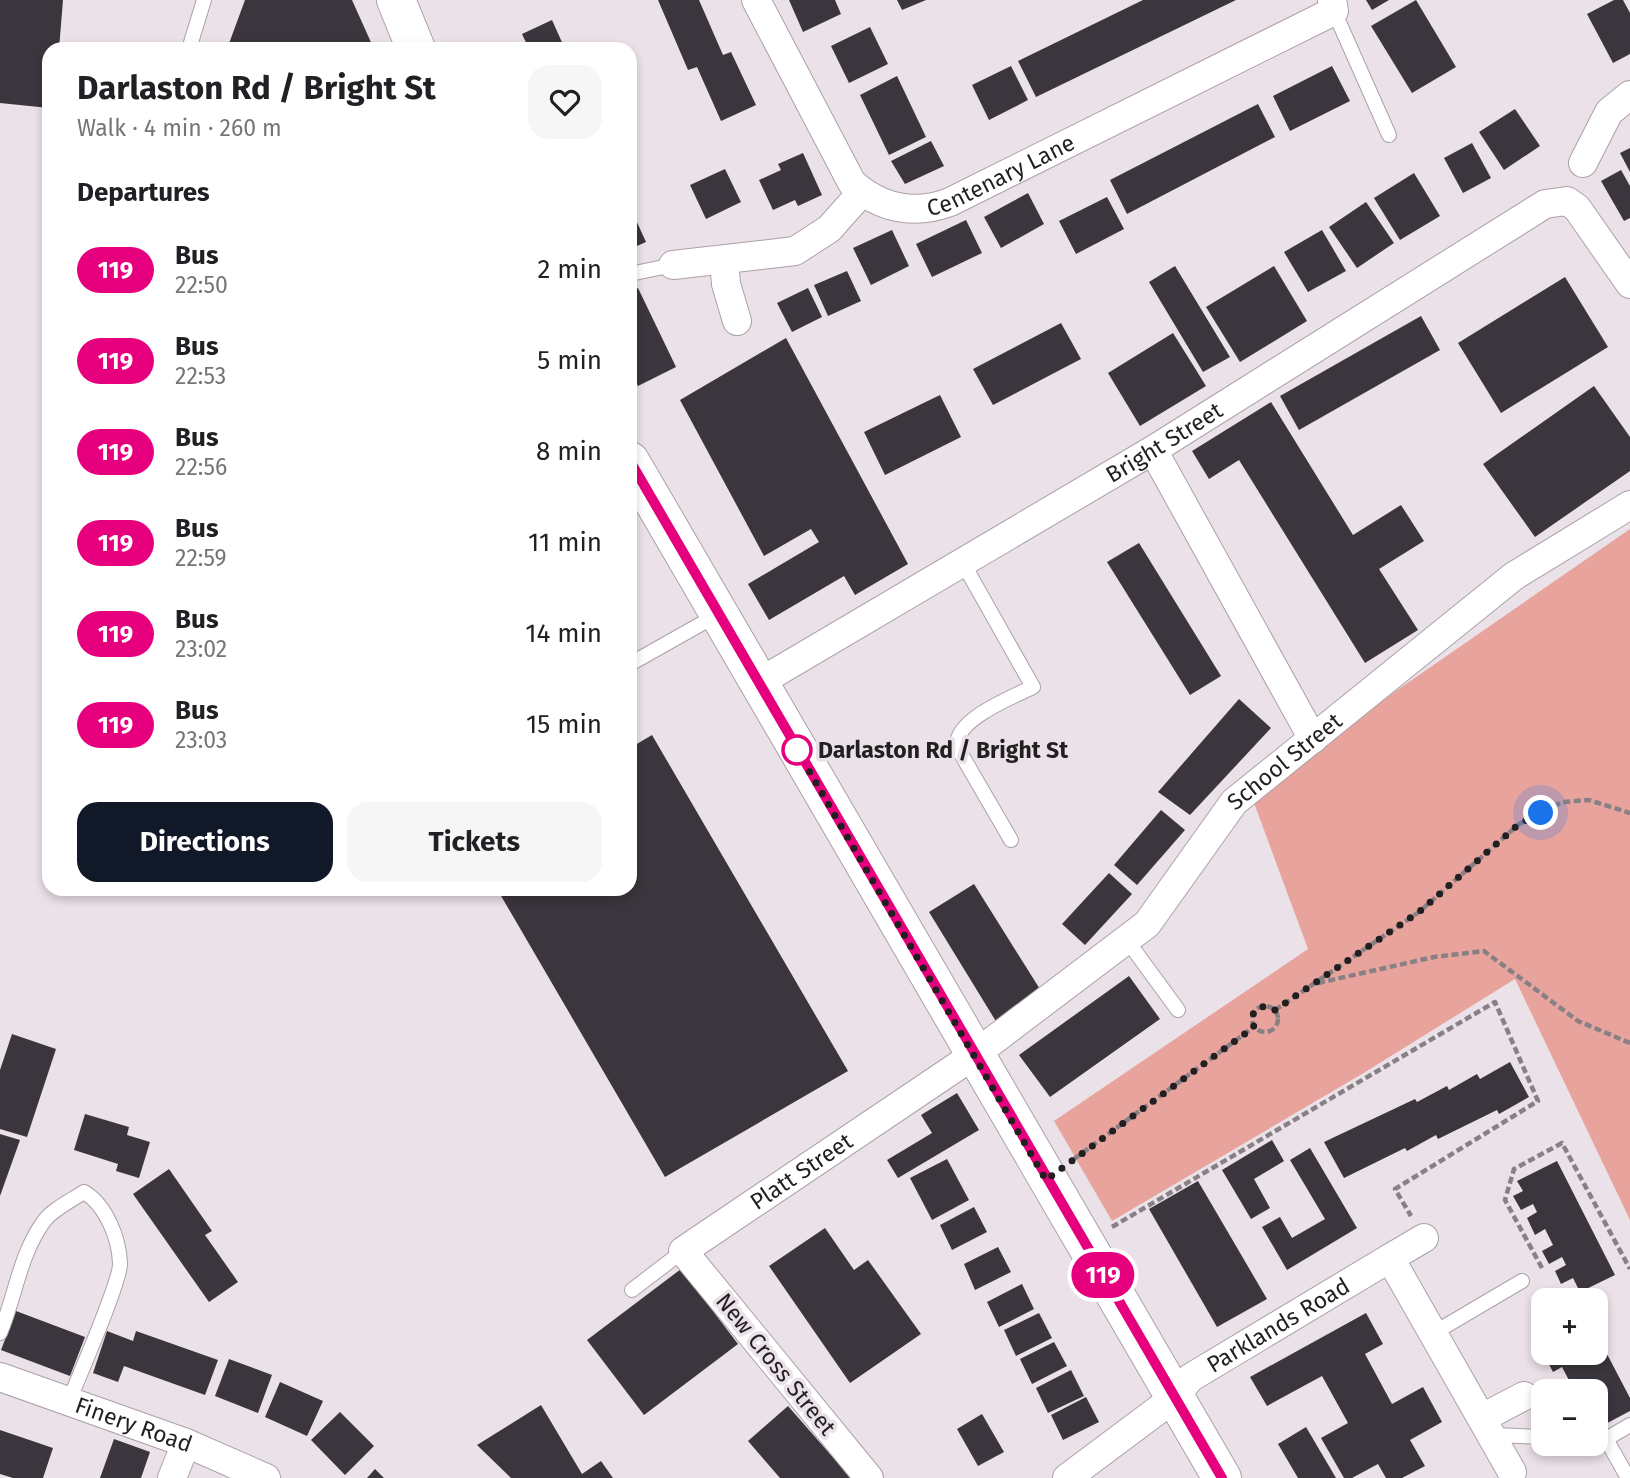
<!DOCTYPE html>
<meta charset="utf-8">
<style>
:root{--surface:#fff;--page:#f6f6f6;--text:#202124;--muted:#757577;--accent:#111827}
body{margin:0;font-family:"Fira Sans",sans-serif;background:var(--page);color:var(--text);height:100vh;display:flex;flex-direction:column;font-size:26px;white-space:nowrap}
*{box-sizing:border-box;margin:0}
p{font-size:23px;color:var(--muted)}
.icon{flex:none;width:38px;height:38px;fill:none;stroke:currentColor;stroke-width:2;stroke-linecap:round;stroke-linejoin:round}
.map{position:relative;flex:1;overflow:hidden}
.details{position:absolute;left:42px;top:42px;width:595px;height:854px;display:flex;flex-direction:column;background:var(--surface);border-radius:21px;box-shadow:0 4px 10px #0003}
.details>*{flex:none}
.badge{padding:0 14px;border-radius:23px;font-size:24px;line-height:46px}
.fabs{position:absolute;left:1531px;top:1288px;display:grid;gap:14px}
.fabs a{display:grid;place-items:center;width:77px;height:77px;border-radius:14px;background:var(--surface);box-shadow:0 4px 10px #0003;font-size:35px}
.you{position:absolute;width:35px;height:35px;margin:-18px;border:5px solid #fff;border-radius:50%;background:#1a73e8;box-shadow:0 0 0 10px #1a73e833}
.map>.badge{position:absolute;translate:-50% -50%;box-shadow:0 0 0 4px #fff}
h2{padding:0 35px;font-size:26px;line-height:63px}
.round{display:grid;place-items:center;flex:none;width:74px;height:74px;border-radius:21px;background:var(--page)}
.headline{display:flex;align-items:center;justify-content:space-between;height:119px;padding:0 35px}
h1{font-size:33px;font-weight:700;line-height:52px}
.cta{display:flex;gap:14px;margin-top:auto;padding:14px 35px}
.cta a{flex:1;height:80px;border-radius:21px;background:var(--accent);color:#fff;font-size:28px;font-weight:700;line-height:80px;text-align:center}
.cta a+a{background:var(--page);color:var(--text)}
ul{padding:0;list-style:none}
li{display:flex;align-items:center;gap:21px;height:91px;padding:0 35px}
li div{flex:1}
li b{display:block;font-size:26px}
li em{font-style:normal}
li .badge{min-width:77px;font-weight:700;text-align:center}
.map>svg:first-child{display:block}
.green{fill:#e8a39d}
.building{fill:#3b363d}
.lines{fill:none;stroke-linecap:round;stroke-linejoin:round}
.service-casing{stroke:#aba1a8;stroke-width:16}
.minor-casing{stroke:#aba1a8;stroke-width:30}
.primary-casing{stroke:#aba1a8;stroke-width:40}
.path{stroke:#878085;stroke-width:4.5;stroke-dasharray:7 3.5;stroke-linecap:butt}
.service{stroke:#fff;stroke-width:14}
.minor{stroke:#fff;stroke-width:28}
.primary{stroke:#fff;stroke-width:38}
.line-casing{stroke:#fff;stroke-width:16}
.line{stroke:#e6007e;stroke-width:10}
.walk{stroke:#221f21;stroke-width:7;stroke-dasharray:0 12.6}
.stop-dot{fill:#fff;stroke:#e6007e;stroke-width:3.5}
.labels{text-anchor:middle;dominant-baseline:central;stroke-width:7;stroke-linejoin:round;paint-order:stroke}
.street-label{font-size:23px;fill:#221f21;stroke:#ebe1e8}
.stop-label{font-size:23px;font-weight:bold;fill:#221f21;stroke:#ebe1e8;text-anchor:start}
</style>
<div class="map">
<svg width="1630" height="1478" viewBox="0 0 1630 1478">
<rect width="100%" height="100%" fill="#ebe1e8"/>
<path class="green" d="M1630 529V1220L1515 979 1362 1074 1112 1221 1054 1121 1308 949 1250 792Z"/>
<g class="building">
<path d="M0 0H63L59 49H49V108L0 103Z"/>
<path d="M245 0H352L374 49H227Z"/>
<path d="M658 0H699L723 55 731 52 756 105 721 121 697 67 688 70Z"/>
<path d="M789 0H835L841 14 803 32Z"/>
<path d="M897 0H926L902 10Z"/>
<path d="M1143 0H1236L1036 97 1018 61Z"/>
<path d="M1366 0H1389L1372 10Z"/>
<path d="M1416 0 1456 67 1412 93 1371 26Z"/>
<path d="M1614 0H1623L1630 13V54L1613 63 1587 14Z"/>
<path d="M552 20 565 49H529L522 34Z"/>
<path d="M870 27 888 64 849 83 831 46Z"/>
<path d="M1011 66 1028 100 989 120 972 85Z"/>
<path d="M1332 66 1350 101 1290 131 1273 96Z"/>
<path d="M897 76 926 137 889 155 860 95Z"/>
<path d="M1258 104 1275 137 1127 214 1110 180Z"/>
<path d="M1515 109 1540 146 1504 170 1479 132Z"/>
<path d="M931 141 944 166 905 184 891 161Z"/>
<path d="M1472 143 1491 178 1463 193 1444 158Z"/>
<path d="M1630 148V172L1620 153Z"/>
<path d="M803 153 822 195 798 206 795 200 773 210 759 180 781 170 778 164Z"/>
<path d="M725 169 741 202 706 219 690 185Z"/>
<path d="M1621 170 1630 186V218L1624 221 1601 181Z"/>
<path d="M1414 173 1440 216 1400 240 1374 198Z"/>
<path d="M1028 193 1044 224 1001 248 984 217Z"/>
<path d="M1107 197 1124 229 1076 254 1059 221Z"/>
<path d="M1366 202 1394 243 1357 268 1329 227Z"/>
<path d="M630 207 646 242 630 249Z"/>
<path d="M966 220 982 253 932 277 916 244Z"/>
<path d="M892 230 909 266 871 285 853 248Z"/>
<path d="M1322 230 1346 271 1308 292 1284 252Z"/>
<path d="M1175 266 1230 357 1203 372 1149 282Z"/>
<path d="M1274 266 1307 321 1240 362 1206 307Z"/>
<path d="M847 271 861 301 828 316 814 285Z"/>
<path d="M1565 277 1608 347 1501 413 1458 343Z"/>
<path d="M638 288 676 367 638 386 630 370V292Z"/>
<path d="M808 288 822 317 792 332 777 303Z"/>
<path d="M1421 316 1440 350 1299 430 1280 396Z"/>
<path d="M1061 323 1081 359 993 405 973 369Z"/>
<path d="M1173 333 1206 386 1140 426 1108 373Z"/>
<path d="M786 338 908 564 855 595 844 576 769 620 748 584 819 542 811 529 764 556 680 400Z"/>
<path d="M1594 386 1630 437V471L1535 537 1483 464Z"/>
<path d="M940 395 961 437 885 475 864 432Z"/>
<path d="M1271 402 1353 535 1401 505 1424 541 1379 569 1418 630 1365 663 1239 460 1209 479 1192 451Z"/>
<path d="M1139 543 1221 676 1190 695 1107 562Z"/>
<path d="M1239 699 1271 728 1190 815 1158 792Z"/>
<path d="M652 735 848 1071 665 1177 497 889H630V748Z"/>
<path d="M1161 810 1185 830 1137 885 1114 865Z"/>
<path d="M1109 873 1132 894 1085 945 1062 924Z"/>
<path d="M974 884 1043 994 997 1023 929 912Z"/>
<path d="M1129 976 1160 1019 1050 1097 1019 1055Z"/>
<path d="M12 1034 56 1049 27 1137 0 1129V1070Z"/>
<path d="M1510 1062 1529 1097 1499 1114 1497 1110 1438 1139 1436 1135 1407 1151 1405 1148 1344 1178 1324 1142 1415 1099 1417 1102 1447 1086 1449 1090 1477 1074 1480 1079Z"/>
<path d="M957 1093 979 1130 898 1178 887 1160 932 1133 921 1115Z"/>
<path d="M85 1114 129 1127 127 1135 150 1142 139 1178 116 1171 118 1164 74 1150Z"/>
<path d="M0 1134 20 1140 0 1196Z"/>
<path d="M1272 1140 1284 1161 1254 1179 1270 1208 1251 1219 1222 1170Z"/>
<path d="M1310 1148 1357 1228 1287 1270 1262 1227 1280 1217 1292 1238 1325 1219 1290 1160Z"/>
<path d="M947 1159 969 1200 932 1220 910 1178Z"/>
<path d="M1557 1161 1615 1275 1580 1292 1573 1278 1561 1284 1555 1271 1566 1265 1562 1257 1549 1264 1542 1251 1553 1245 1545 1229 1535 1235 1527 1218 1537 1212 1533 1204 1521 1210 1513 1196 1523 1191 1517 1181Z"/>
<path d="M169 1169 212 1231 205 1235 238 1282 209 1302 133 1194Z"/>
<path d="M1198 1181 1267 1299 1217 1327 1149 1209Z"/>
<path d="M974 1207 987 1232 952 1250 940 1225Z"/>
<path d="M825 1228 854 1270 868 1260 921 1334 850 1383 769 1266Z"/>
<path d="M998 1247 1011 1272 975 1290 964 1264Z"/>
<path d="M681 1269 738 1344 644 1415 587 1340Z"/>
<path d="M1022 1284 1034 1309 999 1327 987 1302Z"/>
<path d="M16 1311 85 1337 70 1376 1 1350Z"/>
<path d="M1039 1313 1052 1338 1016 1356 1004 1330Z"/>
<path d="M1366 1313 1383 1344 1365 1354 1392 1404 1423 1387 1442 1422 1410 1440 1425 1466 1402 1478H1386L1378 1464 1352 1478H1344L1321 1438 1348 1423 1322 1376 1267 1406 1250 1377Z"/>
<path d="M1544 1316V1353H1596V1333L1630 1398V1411L1598 1428 1596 1391H1566L1564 1387 1571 1384 1562 1367 1553 1372 1531 1330 1539 1326 1536 1320Z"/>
<path d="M107 1331 133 1341 136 1331 218 1360 205 1395 124 1366 118 1382 93 1373Z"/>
<path d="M1054 1342 1067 1366 1032 1384 1020 1359Z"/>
<path d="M229 1359 272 1375 258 1413 215 1396Z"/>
<path d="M1071 1370 1084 1396 1048 1413 1036 1388Z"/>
<path d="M280 1382 323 1401 307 1436 265 1417Z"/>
<path d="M1086 1397 1099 1422 1063 1440 1051 1415Z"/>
<path d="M541 1405 582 1474 601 1461 613 1478H511L477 1445Z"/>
<path d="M788 1406 851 1478H780L748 1441Z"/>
<path d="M340 1412 374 1446 345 1475 311 1440Z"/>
<path d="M982 1414 1004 1452 978 1466 957 1429Z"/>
<path d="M1306 1427 1336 1478H1298L1278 1444Z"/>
<path d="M0 1430 53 1448 43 1478H13L0 1474Z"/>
<path d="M114 1439 150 1452 141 1478H100Z"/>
<path d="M375 1469 384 1478H367Z"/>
</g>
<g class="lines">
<defs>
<g id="service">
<path d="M1334 11 1389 135"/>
<path d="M189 49 204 0"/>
<path d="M630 274 673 265"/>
<path d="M963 563 1033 687C1010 698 954 720 957 747L1011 840"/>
<path d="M630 664 717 615"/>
<path d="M1126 939 1178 1010"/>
<path d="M632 1290 683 1251"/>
<path d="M0 1333C16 1295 19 1256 44 1221 53 1209 72 1200 84 1192 106 1205 119 1238 120 1263 121 1281 78 1378 69 1401"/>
<path d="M1432 1334 1522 1281"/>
<path d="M1492 1435 1544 1437"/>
<path d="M1596 1438 1606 1439 1630 1425"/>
<path d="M1606 1439 1628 1478"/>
</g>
<g id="minor">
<path id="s1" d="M756 0 852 183C880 208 913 216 950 202L1334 11 1332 0"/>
<path d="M1583 163 1609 112 1630 95"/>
<path d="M724 261 726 284 737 321"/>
<path d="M673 265 795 251 829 229 862 192"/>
<path d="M1153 450 1313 739"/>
<path id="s2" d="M758 683 1153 450 1545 204 1567 201 1577 208 1630 284"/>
<path d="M1390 1258 1424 1238"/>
<path id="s3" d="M0 1377 186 1443 266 1478"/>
<path d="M1482 1418 1524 1396"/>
<path d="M172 1478 186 1443"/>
<path id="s4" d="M869 1478 683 1251 974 1055 1147 924 1234 802 1514 576 1630 505"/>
<path id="s5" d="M1067 1478 1174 1398 1190 1378 1390 1258 1512 1472"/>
</g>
<g id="primary">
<path d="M396 0 416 49"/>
<path d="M630 461 1222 1478"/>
</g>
</defs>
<use href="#service" class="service-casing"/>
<use href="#minor" class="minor-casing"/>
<use href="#primary" class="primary-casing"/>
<g class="path">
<path d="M1318 983 1434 957 1484 951 1578 1021 1630 1043"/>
<circle cx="1265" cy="1019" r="13"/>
<path d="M1275 1010 1419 912 1519 824 1562 802 1589 800 1630 813"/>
<path d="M1074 1159 1254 1027"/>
<path d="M1112 1227 1495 1002 1538 1101 1395 1189 1411 1216"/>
<path d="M1542 1268 1505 1200 1514 1169 1562 1143 1630 1269"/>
</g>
<use href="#service" class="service"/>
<use href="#minor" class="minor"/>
<use href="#primary" class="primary"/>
</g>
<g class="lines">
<defs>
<path id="line" d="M630 461 1222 1478"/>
</defs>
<use href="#line" class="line-casing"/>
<use href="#line" class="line"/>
<path class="walk" d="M797 750 1046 1180 1254 1027C1248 1011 1260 1001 1275 1010L1419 912 1519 824 1541 813"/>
</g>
<circle class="stop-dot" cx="797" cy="750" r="14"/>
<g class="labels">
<g class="street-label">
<text stroke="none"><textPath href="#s1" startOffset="369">Centenary Lane</textPath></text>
<text stroke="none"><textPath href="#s2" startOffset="472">Bright Street</textPath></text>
<text stroke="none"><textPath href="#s4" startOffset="1076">School Street</textPath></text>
<text stroke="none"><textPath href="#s4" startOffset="436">Platt Street</textPath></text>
<text stroke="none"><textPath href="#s5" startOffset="262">Parklands Road</textPath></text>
<text transform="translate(776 1364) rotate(51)">New Cross Street</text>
<text stroke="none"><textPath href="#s3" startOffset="142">Finery Road</textPath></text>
</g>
<g class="stop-label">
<text x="818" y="750">Darlaston Rd / Bright St</text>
</g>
</g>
</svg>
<div class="fabs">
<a>+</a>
<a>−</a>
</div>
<div class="you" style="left:1541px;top:813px"></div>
<b class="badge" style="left:1103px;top:1275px;background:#e6007e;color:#fff">119</b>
<section class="details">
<div class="headline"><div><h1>Darlaston Rd / Bright St</h1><p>Walk · 4 min · 260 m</p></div><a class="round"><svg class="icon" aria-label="heart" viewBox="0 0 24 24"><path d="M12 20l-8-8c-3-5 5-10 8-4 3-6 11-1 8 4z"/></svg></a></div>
<h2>Departures</h2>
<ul>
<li><span class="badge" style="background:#e6007e;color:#fff">119</span><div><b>Bus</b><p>22:50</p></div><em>2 min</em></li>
<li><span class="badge" style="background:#e6007e;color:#fff">119</span><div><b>Bus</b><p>22:53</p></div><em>5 min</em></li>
<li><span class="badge" style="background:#e6007e;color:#fff">119</span><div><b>Bus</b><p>22:56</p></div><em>8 min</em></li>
<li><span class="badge" style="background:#e6007e;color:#fff">119</span><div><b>Bus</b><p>22:59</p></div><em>11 min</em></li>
<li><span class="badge" style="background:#e6007e;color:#fff">119</span><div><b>Bus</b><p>23:02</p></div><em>14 min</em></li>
<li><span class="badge" style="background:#e6007e;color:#fff">119</span><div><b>Bus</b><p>23:03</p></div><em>15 min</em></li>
</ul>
<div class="cta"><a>Directions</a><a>Tickets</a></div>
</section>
</div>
